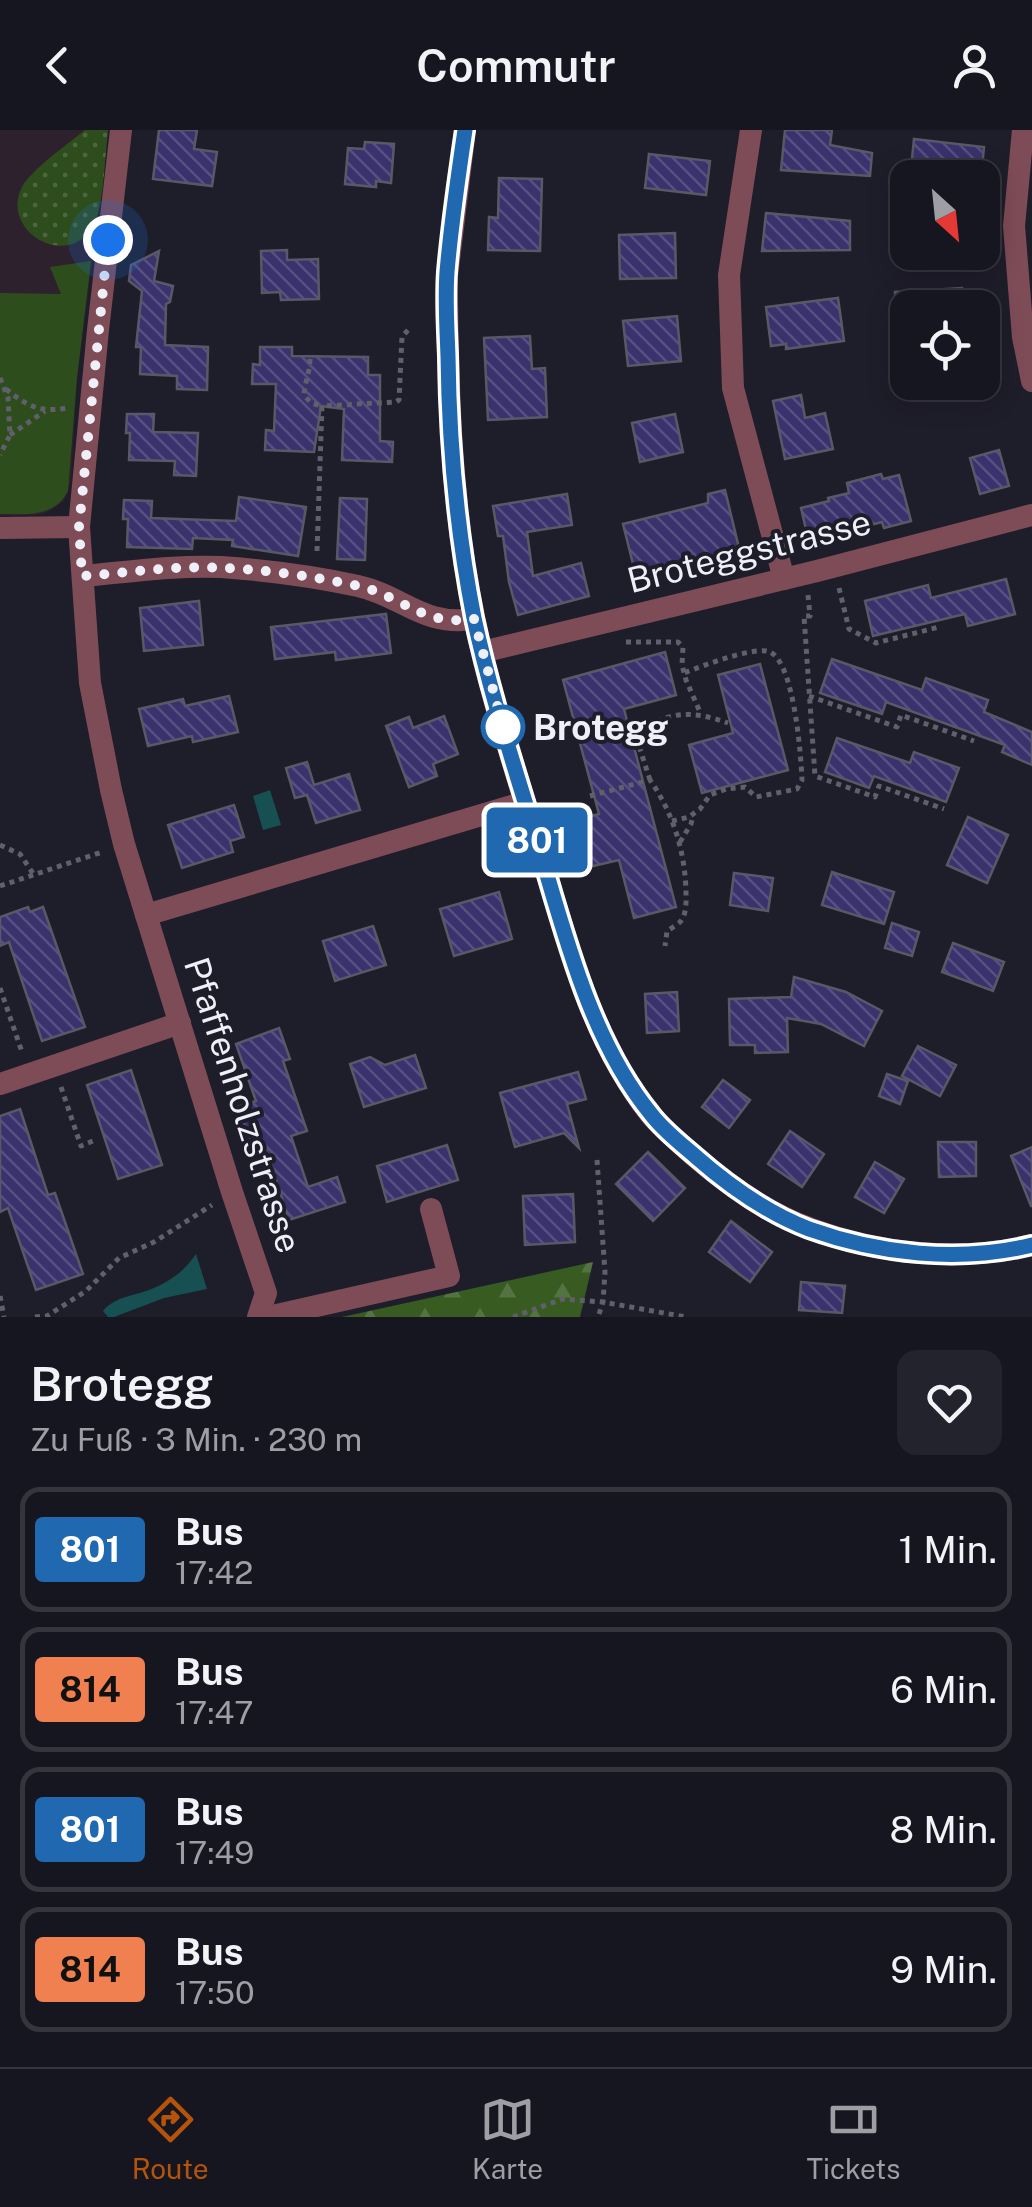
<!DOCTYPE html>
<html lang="de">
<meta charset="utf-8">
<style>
:root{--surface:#161620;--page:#23232d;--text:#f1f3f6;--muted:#9e9fa5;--line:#35353e;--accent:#b45309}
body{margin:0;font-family:"Public Sans",sans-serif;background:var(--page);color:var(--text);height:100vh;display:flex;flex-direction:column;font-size:38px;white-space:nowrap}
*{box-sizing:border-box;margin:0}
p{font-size:32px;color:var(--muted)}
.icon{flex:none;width:55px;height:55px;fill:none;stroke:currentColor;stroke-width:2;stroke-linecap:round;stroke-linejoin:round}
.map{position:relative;height:1187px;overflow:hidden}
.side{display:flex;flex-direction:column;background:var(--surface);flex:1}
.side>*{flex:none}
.badge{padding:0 20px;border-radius:8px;font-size:35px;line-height:65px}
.needle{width:65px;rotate:153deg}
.fabs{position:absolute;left:890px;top:30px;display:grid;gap:20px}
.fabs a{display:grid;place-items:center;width:110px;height:110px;border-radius:20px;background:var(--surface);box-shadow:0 5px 25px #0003,0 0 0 2px var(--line);font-size:50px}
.you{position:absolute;width:50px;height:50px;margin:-25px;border:8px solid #fff;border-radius:50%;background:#1a73e8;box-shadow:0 0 0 15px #1a73e833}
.map>.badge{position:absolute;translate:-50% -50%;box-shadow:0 0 0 5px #fff}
.round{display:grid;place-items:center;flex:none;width:105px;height:105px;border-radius:20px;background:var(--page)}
.overview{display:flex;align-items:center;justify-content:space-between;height:170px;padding:0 30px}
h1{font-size:48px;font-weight:600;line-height:75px}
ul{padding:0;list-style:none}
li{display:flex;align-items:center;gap:30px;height:125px;margin:0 20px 15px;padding:0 10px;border:5px solid var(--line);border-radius:20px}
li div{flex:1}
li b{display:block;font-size:38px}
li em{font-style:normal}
li .badge{min-width:110px;font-weight:700;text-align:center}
header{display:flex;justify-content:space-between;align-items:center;height:130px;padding:0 30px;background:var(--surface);font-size:45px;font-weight:600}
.menu{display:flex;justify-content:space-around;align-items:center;height:140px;border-top:2px solid var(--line);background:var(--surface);font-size:28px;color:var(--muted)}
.menu a{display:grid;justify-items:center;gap:5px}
.menu .on{color:var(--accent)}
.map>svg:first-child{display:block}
.medical{fill:#2e212e}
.grass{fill:url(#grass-dots)}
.forest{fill:url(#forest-firs)}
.park{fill:#2e4d1c}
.water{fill:#175052}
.building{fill:url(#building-back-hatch);stroke:#585867;stroke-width:2.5}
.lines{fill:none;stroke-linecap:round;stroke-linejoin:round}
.path{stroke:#605f6b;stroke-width:5;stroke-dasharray:5 5;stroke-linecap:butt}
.minor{stroke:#7e4c57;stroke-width:22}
.line-casing{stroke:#fff;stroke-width:22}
.line{stroke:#2069b0;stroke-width:15}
.walk{stroke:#efeff8;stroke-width:10;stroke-dasharray:0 18}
.stop-dot{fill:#fff;stroke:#2069b0;stroke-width:5}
.labels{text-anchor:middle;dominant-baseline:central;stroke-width:8;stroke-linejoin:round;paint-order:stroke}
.street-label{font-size:35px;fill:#efeff8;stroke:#1e1d2a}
.stop-label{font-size:35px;font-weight:bold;fill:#efeff8;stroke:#1e1d2a;text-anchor:start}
</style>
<header><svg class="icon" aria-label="back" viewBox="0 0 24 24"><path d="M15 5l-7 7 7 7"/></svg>Commutr<svg class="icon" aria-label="person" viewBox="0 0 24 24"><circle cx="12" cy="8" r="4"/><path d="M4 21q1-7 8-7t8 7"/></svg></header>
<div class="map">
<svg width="1032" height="1187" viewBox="0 0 1032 1187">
<defs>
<pattern id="grass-dots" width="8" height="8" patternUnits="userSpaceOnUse" patternTransform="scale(2.5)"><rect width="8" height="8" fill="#2e4d1c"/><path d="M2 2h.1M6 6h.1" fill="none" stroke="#4d673e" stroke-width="1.8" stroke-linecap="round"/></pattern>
<pattern id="forest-firs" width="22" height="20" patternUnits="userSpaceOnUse" patternTransform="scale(2.5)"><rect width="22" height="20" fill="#375b21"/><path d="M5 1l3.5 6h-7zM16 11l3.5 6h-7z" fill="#547342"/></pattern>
<pattern id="building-back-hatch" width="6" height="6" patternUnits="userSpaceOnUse" patternTransform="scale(2.5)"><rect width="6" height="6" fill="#3a326c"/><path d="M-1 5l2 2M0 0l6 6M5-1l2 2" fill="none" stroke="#575082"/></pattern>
</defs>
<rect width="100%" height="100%" fill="#1e1d2a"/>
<path class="medical" d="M0 0H109L77 249 71 351 64 371 48 382 39 385 0 386Z"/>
<path class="grass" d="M85 0H108C105 23 104 81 92 98 65 140 0 100 22 57 32 39 68 14 85 0Z"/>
<path class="forest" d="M593 1132 580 1187H342Z"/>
<path class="park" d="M91 131 77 248 68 361C54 388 27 384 0 384V163L61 164 50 137Z"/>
<g class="water">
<path d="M270 660 281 695 263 700 253 666Z"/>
<path d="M196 1124 207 1159 164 1168 114 1187H108L103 1181C114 1167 133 1166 149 1160 169 1152 184 1142 196 1124Z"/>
</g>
<g class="building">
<path d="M159 0H197L194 19 217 22 212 56 153 49Z"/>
<path d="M785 0H832L830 15 872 23 870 46 781 40Z"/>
<path d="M914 9 984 17 981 48H910Z"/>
<path d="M365 12 394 14 391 53 376 51V57L345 54 348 18 364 19Z"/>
<path d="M649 24 710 31 706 65 645 58Z"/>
<path d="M499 48 542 49 540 121 488 120 489 87 498 88Z"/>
<path d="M766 83 850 91V120L762 121Z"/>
<path d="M675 103 676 148 620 149 619 105Z"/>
<path d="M287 120V130L318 129 319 169 281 170 280 162 262 163 261 121Z"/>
<path d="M159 121 154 151 173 156 170 172 166 174 165 215 208 217 207 260 177 259V246L140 244 141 217H136L142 161 129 151 131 135Z"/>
<path d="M962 158 963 178H895V162Z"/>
<path d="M838 168 844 211 786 219V214L771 216 766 177Z"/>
<path d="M677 186 681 231 628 236 623 191Z"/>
<path d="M530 206 532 239 545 238 547 287 488 290 484 208Z"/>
<path d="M260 217H292V226L368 227V245H380V311L393 312 392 332 342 330 344 279 321 276 314 322 265 320 266 300 274 301 276 254H252L253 234 260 235Z"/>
<path d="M801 265 805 288 825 283 833 319 785 329 773 271Z"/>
<path d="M127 284H154L153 302 198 303 196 346 174 345 175 331 129 330 130 303H126Z"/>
<path d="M675 284 683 322 640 332 632 293Z"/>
<path d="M999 320 1009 356 980 364 970 328Z"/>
<path d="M881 344 883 349 899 345 911 391 884 398 882 392 827 406 828 412 810 417 801 378 829 371 828 368 849 363 847 353Z"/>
<path d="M725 360 740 422 708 430 707 425 635 442 623 394 708 373V364Z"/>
<path d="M567 364 572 395 527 402 533 446 581 433 589 466 518 485 509 452 503 406H498L493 376Z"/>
<path d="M239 367 306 377 298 426 232 416 233 410 193 408 192 419 127 417 128 389H123L124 370 152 371 151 388 236 391Z"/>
<path d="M340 368 367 369 365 430 337 429Z"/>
<path d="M1006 449 1015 484 968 496 965 484 873 506 865 471 928 455 931 468Z"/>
<path d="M199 471 203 515 144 521 140 478Z"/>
<path d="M386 484 391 523 336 530 335 522 275 529 271 497Z"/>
<path d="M665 522 676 565 624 579 676 777 634 788 619 730 589 737 576 690 599 684 563 550Z"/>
<path d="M832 529 922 560 926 548 988 570 984 582 1032 602V635L1002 622 1005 615 886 572 882 584 820 563Z"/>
<path d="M760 534 788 640 702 663 689 615 733 603 718 545Z"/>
<path d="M229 566 238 602 193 612 192 606 148 616 139 579 183 569 185 576Z"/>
<path d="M444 586 458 624 433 634 437 646 409 657 386 596 409 587 413 598Z"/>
<path d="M837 608 910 633 914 622 959 638 946 672 874 646 869 658 825 642Z"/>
<path d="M307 632 314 655 349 644 360 680 316 693 307 665 295 668 286 638Z"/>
<path d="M234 675 244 707 230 711 233 722 182 738 168 695Z"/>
<path d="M968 687 1008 705 987 753 947 735Z"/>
<path d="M832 742 894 762 884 794 822 775Z"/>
<path d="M734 743 773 748 768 781 730 775Z"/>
<path d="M499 762 512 809 454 826 440 779Z"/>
<path d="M28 777 30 782 43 777 85 897 42 911 9 812 0 816V787Z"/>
<path d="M892 793 919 802 912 826 885 818Z"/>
<path d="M373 796 386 835 335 851 323 811Z"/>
<path d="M953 813 1004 832 993 861 942 842Z"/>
<path d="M794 847 846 862 882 881 864 916 821 894 787 888 788 922 755 923V915H730L729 869 791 867Z"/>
<path d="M677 862 679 901 647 903 645 864Z"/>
<path d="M279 898 290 929 283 931 307 1001 291 1006 308 1057 337 1047 345 1072 289 1090 265 1015 249 1020 234 978 256 971 236 914Z"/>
<path d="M918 916 956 935 940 966 902 946Z"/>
<path d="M415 925 426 958 364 977 350 934 370 927 385 935Z"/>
<path d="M131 940 162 1035 118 1049 87 955Z"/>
<path d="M578 942 586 969 567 974 579 1018 564 1003 515 1017 500 963Z"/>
<path d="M887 944 908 951 900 974 879 966Z"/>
<path d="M723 950 750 970 729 998 702 977Z"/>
<path d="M20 979 48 1065 55 1063 83 1144 36 1160 8 1078 0 1082V986Z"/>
<path d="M790 1001 824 1024 802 1057 768 1034Z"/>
<path d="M938 1012H976V1046L939 1047Z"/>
<path d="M447 1015 458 1050 387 1072 377 1036Z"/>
<path d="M1032 1017V1076H1031L1011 1026Z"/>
<path d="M648 1022 685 1058 653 1091 616 1054Z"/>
<path d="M875 1032 904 1049 884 1083 855 1067Z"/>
<path d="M573 1064 575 1112 525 1115 523 1066Z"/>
<path d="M731 1091 772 1122 750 1152 709 1122Z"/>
<path d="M801 1152 845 1156 842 1183 799 1180Z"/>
</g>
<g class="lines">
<g class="path">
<path d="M310 229C310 242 305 251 304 265L311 273 322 276"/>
<path d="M0 248 8 268 10 305 0 325"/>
<path d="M6 259C27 276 40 283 67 278"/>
<path d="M10 305 45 281"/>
<path d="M317 421 322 276 396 272 399 270 402 207 408 200"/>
<path d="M839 458 849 499 876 513 939 497"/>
<path d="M808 465 810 486H804L815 646 875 667 879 656 944 679"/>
<path d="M626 512H678L683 517 682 535 686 550 700 582"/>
<path d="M809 566 897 597 901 585 974 611"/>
<path d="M650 650 640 619V601C670 580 694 581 728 593"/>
<path d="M590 666 650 650C673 683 685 721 686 762 686 772 687 784 680 792 678 794 669 800 667 801L665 816"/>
<path d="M672 691 689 687 700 679 710 665 726 659 745 657 756 667 797 659 802 650C801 626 794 526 767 521 749 518 702 536 684 543"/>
<path d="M680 712 691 694 693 686"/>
<path d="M0 715 20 724 34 745"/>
<path d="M0 756 102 722"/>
<path d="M0 858 22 922"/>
<path d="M61 957 81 1016 95 1010"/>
<path d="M597 1030 605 1142 603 1172 598 1187"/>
<path d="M0 1166 4 1187"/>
<path d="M35 1187 47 1186 86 1161 119 1128 154 1112 212 1075"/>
<path d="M513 1187 563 1169 603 1172 686 1187"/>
</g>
<g class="minor">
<path d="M121 0 98 200 79 397 90 553 111 660 124 714 232 1062 266 1163 258 1187"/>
<path d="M465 0 447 146V163C448 272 452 380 474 487 491 571 520 653 544 735 569 820 594 913 650 984 663 999 680 1013 694 1026 728 1055 766 1083 809 1098 878 1124 960 1133 1032 1115"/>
<path d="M751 0 729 145 733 258 784 449"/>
<path d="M1023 0 1014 96 1023 207 1032 251"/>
<path d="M0 398 79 397"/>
<path d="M83 446C128 442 175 435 221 437 263 440 317 447 358 456 403 466 423 497 474 489"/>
<path d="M482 522 817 441 1032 385"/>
<path d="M146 785 525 672"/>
<path d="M0 954 180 893"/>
<path d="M268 1187 449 1146 431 1079"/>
</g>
</g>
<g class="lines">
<defs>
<path id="line" d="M465 0C458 47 451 95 447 142 445 170 447 198 448 226 449 313 457 402 474 488 491 567 517 644 540 721 566 809 592 912 651 984 663 1000 680 1013 695 1026 728 1055 767 1083 809 1099 879 1124 959 1133 1032 1115"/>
</defs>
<use href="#line" class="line-casing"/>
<use href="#line" class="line"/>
<path class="walk" d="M108 110 79 397 82 446C128 443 175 435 221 438 262 439 318 447 358 456 403 466 423 497 474 489L503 597"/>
</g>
<circle class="stop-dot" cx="503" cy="597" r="20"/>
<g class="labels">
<g class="street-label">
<text transform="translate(749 421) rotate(-14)">Broteggstrasse</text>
<text transform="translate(243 975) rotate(72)">Pfaffenholzstrasse</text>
</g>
<g class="stop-label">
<text x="533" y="597">Brotegg</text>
</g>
</g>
</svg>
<div class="fabs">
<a><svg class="needle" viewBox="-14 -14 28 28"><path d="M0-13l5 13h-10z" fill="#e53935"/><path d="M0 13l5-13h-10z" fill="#9e9fa5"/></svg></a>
<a><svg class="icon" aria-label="locate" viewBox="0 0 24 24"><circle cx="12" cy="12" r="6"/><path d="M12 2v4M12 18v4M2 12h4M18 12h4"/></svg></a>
</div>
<div class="you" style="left:108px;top:110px"></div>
<b class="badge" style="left:537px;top:710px;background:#2069b0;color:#fff">801</b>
</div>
<section class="side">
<div class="overview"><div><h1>Brotegg</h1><p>Zu Fuß · 3 Min. · 230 m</p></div><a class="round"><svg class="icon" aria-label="heart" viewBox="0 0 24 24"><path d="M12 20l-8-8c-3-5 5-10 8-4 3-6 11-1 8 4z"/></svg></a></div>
<ul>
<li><span class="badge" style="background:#2069b0;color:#fff">801</span><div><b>Bus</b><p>17:42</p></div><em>1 Min.</em></li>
<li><span class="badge" style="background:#f0804f;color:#111">814</span><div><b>Bus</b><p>17:47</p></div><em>6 Min.</em></li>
<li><span class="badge" style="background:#2069b0;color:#fff">801</span><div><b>Bus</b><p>17:49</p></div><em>8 Min.</em></li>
<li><span class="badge" style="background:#f0804f;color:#111">814</span><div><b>Bus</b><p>17:50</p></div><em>9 Min.</em></li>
</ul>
</section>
<nav class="menu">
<a class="on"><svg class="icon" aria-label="directions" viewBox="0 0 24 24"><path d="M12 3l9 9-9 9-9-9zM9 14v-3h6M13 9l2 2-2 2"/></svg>Route</a>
<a><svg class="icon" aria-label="map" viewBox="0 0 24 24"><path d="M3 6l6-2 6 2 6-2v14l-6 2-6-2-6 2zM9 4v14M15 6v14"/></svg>Karte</a>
<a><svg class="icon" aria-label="tickets" viewBox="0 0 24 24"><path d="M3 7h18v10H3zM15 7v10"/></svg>Tickets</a>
</nav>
